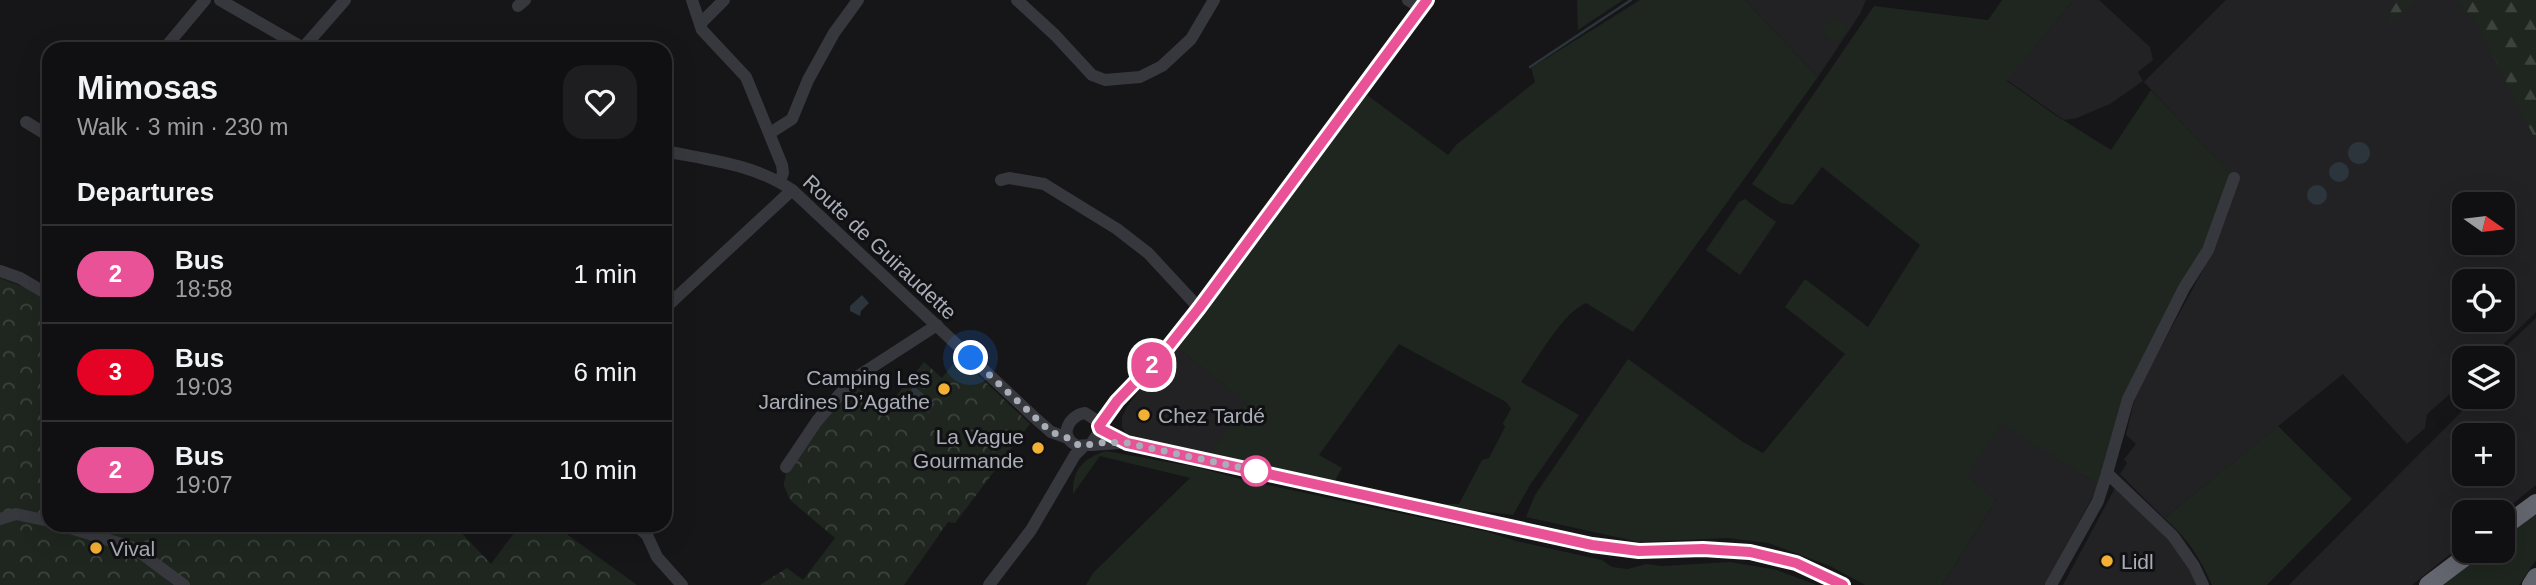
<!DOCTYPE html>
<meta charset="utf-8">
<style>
:root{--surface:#101012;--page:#1e1e20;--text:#f1f3f6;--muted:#9c9d9f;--line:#303032}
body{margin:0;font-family:Arial,sans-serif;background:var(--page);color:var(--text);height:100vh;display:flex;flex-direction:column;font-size:26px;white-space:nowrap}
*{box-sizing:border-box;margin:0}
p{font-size:23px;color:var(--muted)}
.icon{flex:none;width:38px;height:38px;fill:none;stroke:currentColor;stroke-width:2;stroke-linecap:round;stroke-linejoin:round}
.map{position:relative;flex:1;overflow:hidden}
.side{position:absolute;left:42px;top:42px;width:630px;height:490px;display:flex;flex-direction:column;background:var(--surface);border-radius:21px;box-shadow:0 7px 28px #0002,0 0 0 2px var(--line)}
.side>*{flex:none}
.badge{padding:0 14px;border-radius:23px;font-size:24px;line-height:46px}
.needle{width:46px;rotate:104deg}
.tools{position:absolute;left:2452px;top:192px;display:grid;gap:14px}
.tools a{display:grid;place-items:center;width:63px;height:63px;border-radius:14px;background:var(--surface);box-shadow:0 7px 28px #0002,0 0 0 2px var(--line);font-size:35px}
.you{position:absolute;width:35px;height:35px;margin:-18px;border:5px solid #fff;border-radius:50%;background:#1a73e8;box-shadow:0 0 0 10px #1a73e833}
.map>.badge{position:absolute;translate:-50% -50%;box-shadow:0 0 0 4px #fff}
h2{padding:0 35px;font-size:26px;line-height:63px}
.round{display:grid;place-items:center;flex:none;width:74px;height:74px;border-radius:21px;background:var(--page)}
.headline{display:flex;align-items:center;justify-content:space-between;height:119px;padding:0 35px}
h1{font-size:33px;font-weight:700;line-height:52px}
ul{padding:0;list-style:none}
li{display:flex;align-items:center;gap:21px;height:98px;padding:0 35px;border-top:2px solid var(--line)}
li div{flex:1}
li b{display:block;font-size:26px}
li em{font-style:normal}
li .badge{min-width:77px;font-weight:700;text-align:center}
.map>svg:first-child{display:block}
.built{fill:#222225;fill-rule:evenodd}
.grass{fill:#1e261f}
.forest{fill:url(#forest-firs)}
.park{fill:url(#park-crowns)}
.water{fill:#2c353c}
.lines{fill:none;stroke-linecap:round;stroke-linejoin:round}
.stream{stroke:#2c353c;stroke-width:2.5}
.minor{stroke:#37383d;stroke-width:12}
.highway{stroke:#63666e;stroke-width:18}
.line-casing{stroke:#fff;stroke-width:16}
.line{stroke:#ea5297;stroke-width:10}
.walk{stroke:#a8adb8;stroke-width:7;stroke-dasharray:0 12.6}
.poi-dot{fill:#f2b134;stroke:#111113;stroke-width:2.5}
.stop-dot{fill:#fff;stroke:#ea5297;stroke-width:3.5}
.labels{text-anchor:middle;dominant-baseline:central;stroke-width:6;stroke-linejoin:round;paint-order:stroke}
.street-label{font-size:21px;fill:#a8adb8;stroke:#111113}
.poi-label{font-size:21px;fill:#a8adb8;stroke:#111113;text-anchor:start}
</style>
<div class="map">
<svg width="2536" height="585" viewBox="0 0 2536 585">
<defs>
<pattern id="forest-firs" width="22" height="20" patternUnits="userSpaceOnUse" patternTransform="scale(1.75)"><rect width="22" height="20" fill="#1e261f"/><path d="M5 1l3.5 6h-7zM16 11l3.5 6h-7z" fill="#3c433d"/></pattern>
<pattern id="park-crowns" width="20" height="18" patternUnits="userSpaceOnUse" patternTransform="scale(1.75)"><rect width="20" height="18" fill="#1e261f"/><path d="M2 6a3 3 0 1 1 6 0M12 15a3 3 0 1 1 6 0" fill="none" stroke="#3c433d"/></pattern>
</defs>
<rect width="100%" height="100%" fill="#161618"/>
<g class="built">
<path d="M1745 0H1866L1860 14 1818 77Z"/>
<path d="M2074 0H2099L2150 47 2153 60 2138 72 2143 81 2110 104 2077 118 2064 120 2007 80Z"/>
<path d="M2226 0H2487L2536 118V312L2488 359H2464V382L2427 414 2425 428 2407 444 2343 374 2164 518 2120 474 2127 463 2124 459 2136 444 2126 435 2136 393 2204 268 2237 182 2144 82ZM2464 205H2502V243H2464ZM2464 282H2502V320H2464Z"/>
<path d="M2536 318V485L2501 513H2464V543L2412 585H2289L2476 397H2502V359H2493ZM2464 436H2502V474H2464Z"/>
<path d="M1178 348 1248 403 1209 455 1126 434 1122 427V417L1127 407 1148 378Z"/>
<path d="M2002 424 2099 485 2045 585H1942L1996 500 1966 476Z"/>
<path d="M2115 488 2170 540 2184 558 2197 585H2063Z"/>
</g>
<g class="grass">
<path d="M1577 0H1623L1578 30Z"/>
<path d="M1640 0H1745L1818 77 1633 332 1586 303C1562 313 1537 360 1521 382L1579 415 1530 485 1513 515 1430 504H1459L1482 460 1489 458 1505 427 1503 423 1511 409 1506 402 1399 344 1319 455 1342 468 1333 484 1209 455 1247 403 1178 348 1367 95 1448 155 1457 144 1535 82 1531 68Z"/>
<path d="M2002 0H2074L2007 81 2055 115 2111 150 2151 90 2231 175 2220 214 2121 403 2099 485 2002 425 1967 476 1996 500 1942 585H1865L1830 566 1768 543 1728 538 1639 542 1526 517 1535 495 1628 359 1743 442 1763 453 1845 354 1785 307 1805 279 1868 327 1920 245 1822 167 1793 205 1781 203 1752 184 1874 6 1988 20Z"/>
<circle cx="1835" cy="30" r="11"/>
<path d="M1745 199 1776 222 1740 275 1706 250 1739 202Z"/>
<path d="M2278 426 2352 499 2267 585H2212C2200 558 2187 537 2164 518Z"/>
<path d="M1106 451 1195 467 1244 480 1488 532 1516 541 1602 560 1612 567 1628 569 1646 564 1662 566 1730 562 1777 570 1817 585H1086L1093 573 1190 478 1100 456 1073 494C1072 469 1084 458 1106 451Z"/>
<path d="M2536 509V560L2519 585H2436L2480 551H2502L2503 534Z"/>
</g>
<g class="forest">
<path d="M2398 0H2415L2391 22 2386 19Z"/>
<path d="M2457 0H2536V141L2477 23Z"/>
</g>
<g class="park">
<path d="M0 278 26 288 49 302V525H454L491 564 520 525H554L637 585H0Z"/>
<path d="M959 357 1030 424 955 523 948 522 904 585H760L787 568 803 580 835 538 790 500 784 486 786 471 812 433 854 385 886 408 924 362 942 378Z"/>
</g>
<g class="water">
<circle cx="2359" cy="153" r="11"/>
<circle cx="2339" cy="172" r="10"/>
<circle cx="2317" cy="195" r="10"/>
<path d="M862 295 869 303 861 311 860 316 850 311V306Z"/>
<path d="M914 386 935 404 928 413 907 395Z"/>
</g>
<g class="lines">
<path class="stream" d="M1530 67 1631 0"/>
<g class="minor">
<path d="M220 0 305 49"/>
<path d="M692 0 702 30 746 77 782 165 783 173 780 181"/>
<path d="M1017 0 1055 35 1092 75 1105 80 1140 77 1162 66 1191 39 1214 0"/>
<path d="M1408 0 1421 8"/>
<path d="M518 6 525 0"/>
<path d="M700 24 724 0"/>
<path d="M303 48 345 0"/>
<path d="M164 49 205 0"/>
<path d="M26 122 49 136"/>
<path d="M770 133 792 119 808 80 834 33 858 0"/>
<path d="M665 151C709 160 754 164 792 190L1034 417 1051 432 1068 438"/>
<path d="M1001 180 1009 178 1044 184 1117 229 1148 253 1199 308"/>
<path d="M0 271 20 278 49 295"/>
<path d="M665 308 792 190"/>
<path d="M1099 426 1117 401 1165 351 1199 308 1427 0"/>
<path d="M1091 444 1099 432 1096 420 1085 413C1069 415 1058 436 1076 445 1080 447 1117 442 1127 443L1615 549C1645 552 1673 550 1702 549 1752 548 1800 561 1843 585"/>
<path d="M786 467 817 421 852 380 937 325"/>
<path d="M2107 473 2128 399 2184 288 2208 250 2234 178"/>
<path d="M0 519 16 514 49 521"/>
<path d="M61 525 134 548 184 585"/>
<path d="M636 525 647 535 657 557 682 585"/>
<path d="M989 585 1031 530 1075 455 1084 446"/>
<path d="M2051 585 2098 501 2107 473 2173 536 2194 566 2203 585"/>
</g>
<g class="highway">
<path d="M2502 528 2536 503"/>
<path d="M2428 585 2473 551"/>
<path d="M2531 585 2536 577"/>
</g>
</g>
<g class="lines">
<defs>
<path id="line" d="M1427 0 1199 308 1165 351 1117 401 1099 426 1100 429 1127 443 1592 545 1639 551 1703 549 1750 552 1796 563 1843 585"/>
</defs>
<use href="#line" class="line-casing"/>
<use href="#line" class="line"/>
<path class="walk" d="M971 358 1051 432 1068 438 1080 446 1107 442 1127 443 1256 471"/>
</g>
<g class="poi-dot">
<circle cx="944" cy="389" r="7"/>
<circle cx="1144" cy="415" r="7"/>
<circle cx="1038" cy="448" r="7"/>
<circle cx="96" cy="548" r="7"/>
<circle cx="2107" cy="561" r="7"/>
</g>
<circle class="stop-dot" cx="1256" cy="471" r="14"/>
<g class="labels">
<g class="street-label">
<text transform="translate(880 247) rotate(43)">Route de Guiraudette</text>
</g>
<g class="poi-label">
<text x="930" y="377" text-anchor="end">Camping Les<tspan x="930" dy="24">Jardines D’Agathe</tspan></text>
<text x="1158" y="415">Chez Tardé</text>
<text x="1024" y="436" text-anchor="end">La Vague<tspan x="1024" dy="24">Gourmande</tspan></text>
<text x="110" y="548">Vival</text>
<text x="2121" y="561">Lidl</text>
</g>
</g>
</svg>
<div class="tools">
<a><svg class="needle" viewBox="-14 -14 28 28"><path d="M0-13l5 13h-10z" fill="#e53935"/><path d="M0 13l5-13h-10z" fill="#9c9d9f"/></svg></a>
<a><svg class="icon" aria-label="locate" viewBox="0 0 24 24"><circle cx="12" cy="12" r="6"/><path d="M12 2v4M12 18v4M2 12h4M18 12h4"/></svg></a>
<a><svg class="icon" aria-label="layers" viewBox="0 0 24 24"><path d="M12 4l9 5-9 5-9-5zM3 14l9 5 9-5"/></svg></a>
<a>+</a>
<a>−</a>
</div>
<div class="you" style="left:971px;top:358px"></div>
<b class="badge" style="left:1152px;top:365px;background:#ea5297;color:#fff">2</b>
<section class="side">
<div class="headline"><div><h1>Mimosas</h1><p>Walk · 3 min · 230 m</p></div><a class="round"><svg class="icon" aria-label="heart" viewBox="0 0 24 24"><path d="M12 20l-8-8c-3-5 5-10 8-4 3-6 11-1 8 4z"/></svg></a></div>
<h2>Departures</h2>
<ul>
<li><span class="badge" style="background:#ea5297;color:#fff">2</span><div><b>Bus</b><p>18:58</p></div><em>1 min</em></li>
<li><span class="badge" style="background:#e40324;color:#fff">3</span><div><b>Bus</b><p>19:03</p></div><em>6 min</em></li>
<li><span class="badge" style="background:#ea5297;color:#fff">2</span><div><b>Bus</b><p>19:07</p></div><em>10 min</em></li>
</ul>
</section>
</div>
